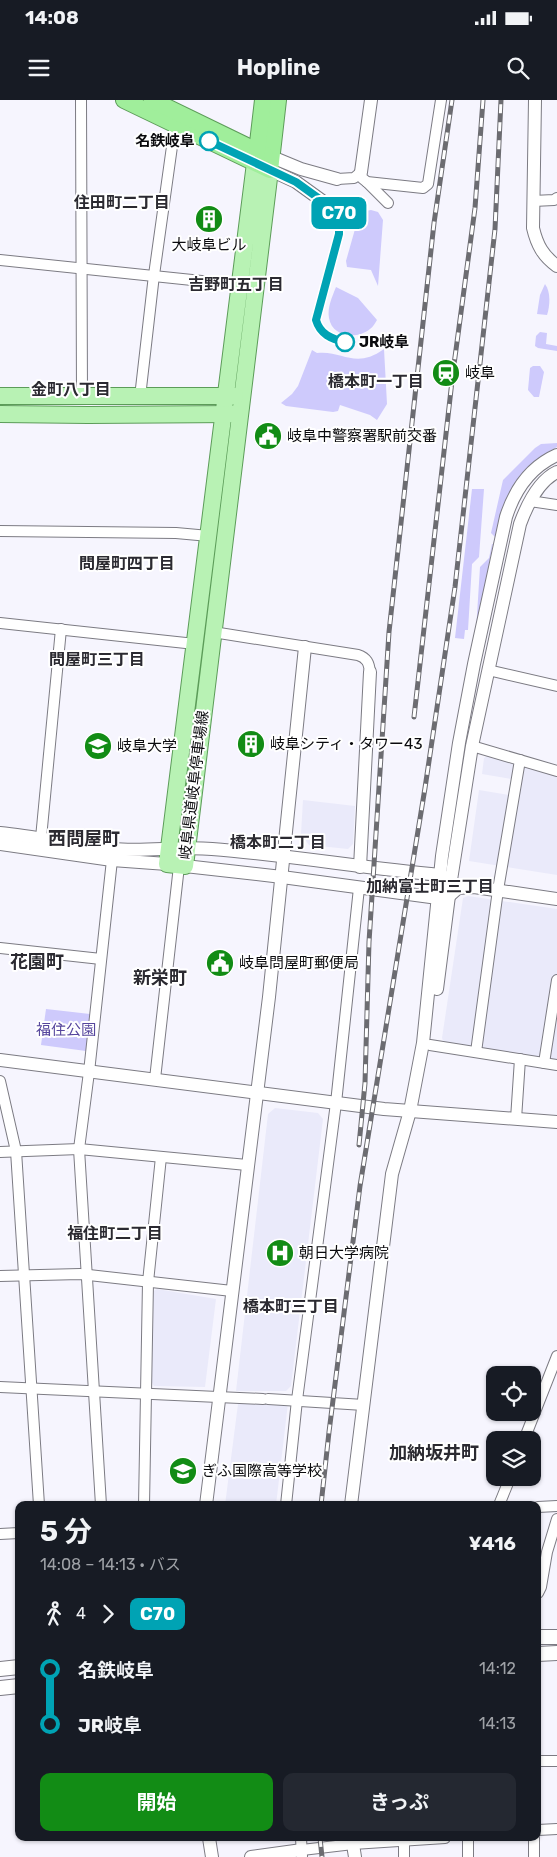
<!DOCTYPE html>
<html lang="ja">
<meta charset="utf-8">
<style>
:root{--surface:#171b24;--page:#242831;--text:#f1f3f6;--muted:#9ea1a6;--accent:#128c15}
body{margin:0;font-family:Rubik,"Noto Sans JP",sans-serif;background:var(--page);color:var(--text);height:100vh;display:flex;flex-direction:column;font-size:19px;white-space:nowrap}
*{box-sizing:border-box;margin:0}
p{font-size:16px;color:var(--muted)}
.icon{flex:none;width:28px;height:28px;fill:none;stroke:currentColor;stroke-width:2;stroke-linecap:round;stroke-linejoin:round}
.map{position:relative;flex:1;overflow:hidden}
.side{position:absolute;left:15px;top:1401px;width:526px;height:340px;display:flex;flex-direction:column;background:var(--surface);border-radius:10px;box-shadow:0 1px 4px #0004}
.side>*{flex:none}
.badge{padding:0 10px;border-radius:8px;font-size:18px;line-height:32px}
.buttons{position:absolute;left:486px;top:1266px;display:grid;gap:10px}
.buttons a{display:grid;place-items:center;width:55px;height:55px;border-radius:10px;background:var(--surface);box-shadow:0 1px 4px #0004;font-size:25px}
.map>.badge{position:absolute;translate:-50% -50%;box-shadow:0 0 0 2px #fff}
.legs{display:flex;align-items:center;gap:8px;height:55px;padding:0 25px;font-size:16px}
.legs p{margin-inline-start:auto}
.headline{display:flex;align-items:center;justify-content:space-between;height:85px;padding:0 25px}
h1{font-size:28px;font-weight:700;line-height:38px}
.button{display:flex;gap:10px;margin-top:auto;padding:10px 25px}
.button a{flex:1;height:58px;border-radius:10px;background:var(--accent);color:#fff;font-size:20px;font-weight:700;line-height:58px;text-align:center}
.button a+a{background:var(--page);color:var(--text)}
ul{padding:0 25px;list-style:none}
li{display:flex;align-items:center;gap:18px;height:55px;font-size:19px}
li i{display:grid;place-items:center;width:8px;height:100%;margin:0 6px;background:currentColor}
li i::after{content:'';width:12px;height:12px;margin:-6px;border:4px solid;border-radius:50%;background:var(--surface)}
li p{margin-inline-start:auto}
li:first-child i{background:linear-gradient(#0000 50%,currentColor 0)}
li:last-child i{background:linear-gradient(currentColor 50%,#0000 0)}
.status{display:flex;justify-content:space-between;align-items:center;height:35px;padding:0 25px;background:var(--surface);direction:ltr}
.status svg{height:14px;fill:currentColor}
header{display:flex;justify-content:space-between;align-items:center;height:65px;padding:0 25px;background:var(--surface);font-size:22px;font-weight:700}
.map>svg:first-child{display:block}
.built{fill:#eaeafa}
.green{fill:#cecafc}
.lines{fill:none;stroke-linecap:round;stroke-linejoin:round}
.minor-casing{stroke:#7c7b83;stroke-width:12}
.tertiary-casing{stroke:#7c7b83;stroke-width:14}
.secondary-casing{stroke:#7c7b83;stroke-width:16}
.primary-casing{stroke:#5c9c59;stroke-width:18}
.trunk-casing{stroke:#5c9c59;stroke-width:18}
.minor{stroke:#fff;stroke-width:10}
.tertiary{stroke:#fff;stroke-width:12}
.secondary{stroke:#fff;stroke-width:14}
.primary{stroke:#b8f2b4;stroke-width:16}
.trunk{stroke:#a0ee9b;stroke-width:16}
.rail-casing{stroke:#6c6c71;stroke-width:5}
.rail{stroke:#fff;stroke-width:3;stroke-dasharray:9;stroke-linecap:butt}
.line-1-casing{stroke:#fff;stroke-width:11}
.line-1{stroke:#00a3b4;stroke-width:8}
.stop-1-dot{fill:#fff;stroke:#00a3b4;stroke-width:2.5}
.labels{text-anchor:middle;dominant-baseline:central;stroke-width:4;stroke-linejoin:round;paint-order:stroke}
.stop-label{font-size:15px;font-weight:bold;fill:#0b0b0e;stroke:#fff;text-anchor:end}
.poi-label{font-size:15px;fill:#0b0b0e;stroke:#fff;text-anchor:start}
.street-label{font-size:15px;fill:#0b0b0e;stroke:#fff}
.park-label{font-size:15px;fill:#56469d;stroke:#fff}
.neighbourhood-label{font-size:16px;font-weight:bold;fill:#2b2a31;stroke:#fff}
.quarter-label{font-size:18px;font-weight:bold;fill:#2b2a31;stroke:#fff}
</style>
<div class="status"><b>14:08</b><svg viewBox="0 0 49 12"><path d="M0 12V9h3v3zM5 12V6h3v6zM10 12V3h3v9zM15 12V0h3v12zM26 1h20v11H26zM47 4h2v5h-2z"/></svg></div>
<header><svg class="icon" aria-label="menu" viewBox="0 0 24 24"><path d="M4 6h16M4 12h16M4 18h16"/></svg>Hopline<svg class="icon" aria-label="search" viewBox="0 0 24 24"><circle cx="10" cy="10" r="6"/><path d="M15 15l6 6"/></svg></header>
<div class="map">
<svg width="557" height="1757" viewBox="0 0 557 1757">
<rect width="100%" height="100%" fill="#f6f5fe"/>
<g class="built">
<path d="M489 655 557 673V775L469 761 479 690 509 695 511 679 482 674 484 658Z"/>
<path d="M303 700 355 706 353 744 348 749 309 745 301 734Z"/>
<path d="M468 796 557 809V962L444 943 442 938 463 798Z"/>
<path d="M275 1008 318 1013 323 1019 291 1286 286 1291H236L268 1014Z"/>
<path d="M157 1189 216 1199 205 1287 154 1286 151 1281 152 1192Z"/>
<path d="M288 1303 276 1405H225L238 1304Z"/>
</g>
<g class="green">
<path d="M371 110 378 112 383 120 378 186 371 170 347 167 346 161 359 115 366 111Z"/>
<path d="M545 184C551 192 550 206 547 215L537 214 540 195Z"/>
<path d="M336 187 358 198 377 220C375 223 373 227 370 229 357 240 332 237 329 218 327 208 332 197 336 187Z"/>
<path d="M540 232 547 233 546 244 557 246V251L538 248 535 246 536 236Z"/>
<path d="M384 249 387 304 377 320 370 315 340 305 338 311 333 312 286 306 281 303 292 294 298 286 312 250 317 253C343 250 355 270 384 249Z"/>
<path d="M533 266H540L544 272 539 297H534L528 290 530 268Z"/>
<path d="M557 343V347C514 369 507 394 495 437L491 433 503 380 535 348 541 344Z"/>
<path d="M472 389H484L479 457 472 464 468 530H465L464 539 455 538Z"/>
<path d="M492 444H493L476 531 480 467 489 458Z"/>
<path d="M46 909 90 914 86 951 41 945Z"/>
</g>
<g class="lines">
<defs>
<g id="minor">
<path d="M81 0 82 297"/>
<path d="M337 79 354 78 361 72 362 78 367 82 423 88 428 84 441 0"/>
<path d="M367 82 388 103"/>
<path d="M533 101 554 100 557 98"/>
<path d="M0 160 240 185"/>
<path d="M140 297 154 175 175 25"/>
<path d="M530 401 557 405"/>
<path d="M0 431 176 433 209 436"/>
<path d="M0 523 195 544"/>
<path d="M213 532 358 555C367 558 369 563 370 572"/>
<path d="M488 570 557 586"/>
<path d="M472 646 557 671"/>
<path d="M41 738 61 529"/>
<path d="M0 848 101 859"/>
<path d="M430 945 557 965"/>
<path d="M476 952 498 790 520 660"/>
<path d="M544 963 557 880"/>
<path d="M155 979 179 766"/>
<path d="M0 981 16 1051 39 1405"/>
<path d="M516 1019 520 959"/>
<path d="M0 1052 79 1049 247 1065"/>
<path d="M0 1176 80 1174 232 1191"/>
<path d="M0 1287 263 1299"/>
<path d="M268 1299 364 1305"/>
<path d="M524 1340 557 1256"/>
<path d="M101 1405 79 1049 89 972 112 760"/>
<path d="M144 1405 148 1182 161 1057"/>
<path d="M286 1405 297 1300 336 1003 359 788"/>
<path d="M499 1405 510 1378"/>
<path d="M538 1407 557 1406"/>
<path d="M0 1434 19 1433"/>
<path d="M538 1493 541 1487 547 1452 557 1419"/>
<path d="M538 1661H557"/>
<path d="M538 1730 557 1729"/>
<path d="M301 1738 302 1756"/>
<path d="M302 1750 353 1744 445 1738"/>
<path d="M404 1757V1738"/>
<path d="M468 1757V1738"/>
<path d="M534 1757V1738"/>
</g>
<g id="tertiary">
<path d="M535 0 533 128C537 145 543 156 557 166"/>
<path d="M272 57 301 69 337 79"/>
<path d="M270 70 296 82 339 113"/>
<path d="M361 72 371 0"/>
<path d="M0 733C38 737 75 745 113 749 146 752 179 746 212 749 288 755 364 768 440 775L447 778"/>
<path d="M0 744 112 760 167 764"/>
<path d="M185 766 282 777 438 798 449 796 458 788 474 787 557 799"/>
<path d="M360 767 370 572"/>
<path d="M437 889 451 780 472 646 520 424C527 405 538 381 557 372"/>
<path d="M0 960 384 1009 557 1022"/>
<path d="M206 1405 269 897 305 547"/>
<path d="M351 1405 392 1074 410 1011 423 943 442 756 459 643 474 564 506 417C515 389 530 367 557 355"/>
<path d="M209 1738 212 1757"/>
<path d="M352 1738 355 1757"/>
<path d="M251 1757 302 1750"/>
</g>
<g id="secondary">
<path d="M538 1537H557"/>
<path d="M538 1554 557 1553"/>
<path d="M0 1569 19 1567"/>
<path d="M0 1588 19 1586"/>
</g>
<g id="primary">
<path d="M255 63 167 764 185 766 270 70"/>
<path d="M0 296H235"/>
<path d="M0 314 88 315 235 314"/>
</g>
<g id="trunk">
<path d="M124 0 270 70 278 0"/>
<path d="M152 0 265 55"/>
<path d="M256 60 263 0"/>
</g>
</defs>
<use href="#minor" class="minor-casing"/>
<use href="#tertiary" class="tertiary-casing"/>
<use href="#secondary" class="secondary-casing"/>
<use href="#primary" class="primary-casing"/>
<use href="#trunk" class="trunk-casing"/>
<use href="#minor" class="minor"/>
<use href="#tertiary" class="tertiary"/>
<use href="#secondary" class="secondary"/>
<use href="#primary" class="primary"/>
<use href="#trunk" class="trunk"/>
<defs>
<g id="rail">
<path d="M414 617 453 272 475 108 483 0"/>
<path d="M359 1045 365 983 369 842 389 532 434 123 452 0"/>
<path d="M321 1405 329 1332 360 1086 425 688 455 487 495 129 501 0"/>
<path d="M320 1738 322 1757"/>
</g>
</defs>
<use href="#rail" class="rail-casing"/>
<use href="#rail" class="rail"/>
</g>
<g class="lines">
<defs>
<path id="line-1" d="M209 41 296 82 339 113V134L316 220C320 234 331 239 345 242"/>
</defs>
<use href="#line-1" class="line-1-casing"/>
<use href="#line-1" class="line-1"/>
</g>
<defs>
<symbol id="building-disc" viewBox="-11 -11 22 22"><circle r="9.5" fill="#128c15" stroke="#fff"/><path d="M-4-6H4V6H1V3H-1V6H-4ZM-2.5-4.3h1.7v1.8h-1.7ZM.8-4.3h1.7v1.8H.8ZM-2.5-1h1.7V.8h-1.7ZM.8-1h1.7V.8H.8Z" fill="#fff"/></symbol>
<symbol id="station-disc" viewBox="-11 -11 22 22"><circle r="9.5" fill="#128c15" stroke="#fff"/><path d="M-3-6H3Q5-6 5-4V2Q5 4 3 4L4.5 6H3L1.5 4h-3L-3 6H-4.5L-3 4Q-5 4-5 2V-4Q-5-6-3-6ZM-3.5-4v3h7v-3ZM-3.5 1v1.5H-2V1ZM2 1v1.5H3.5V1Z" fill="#fff"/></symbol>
<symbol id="civic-disc" viewBox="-11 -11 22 22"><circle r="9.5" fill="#128c15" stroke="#fff"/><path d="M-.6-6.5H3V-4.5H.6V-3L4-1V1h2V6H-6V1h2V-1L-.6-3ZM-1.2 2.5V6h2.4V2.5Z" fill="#fff"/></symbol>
<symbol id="university-disc" viewBox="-11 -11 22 22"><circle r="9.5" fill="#128c15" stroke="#fff"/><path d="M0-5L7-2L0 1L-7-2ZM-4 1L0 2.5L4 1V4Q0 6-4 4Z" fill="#fff"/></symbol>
<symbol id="hospital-disc" viewBox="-11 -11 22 22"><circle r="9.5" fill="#128c15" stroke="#fff"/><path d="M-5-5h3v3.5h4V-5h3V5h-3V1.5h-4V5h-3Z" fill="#fff"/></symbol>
<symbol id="school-disc" viewBox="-11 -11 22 22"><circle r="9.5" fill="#128c15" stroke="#fff"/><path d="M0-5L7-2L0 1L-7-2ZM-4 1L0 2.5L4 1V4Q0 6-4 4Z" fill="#fff"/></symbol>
</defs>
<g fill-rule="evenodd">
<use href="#building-disc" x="193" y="103" width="32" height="32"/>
<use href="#station-disc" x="430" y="257" width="32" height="32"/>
<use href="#civic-disc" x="252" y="320" width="32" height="32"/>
<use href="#building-disc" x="235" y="628" width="32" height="32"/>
<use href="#university-disc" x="82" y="630" width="32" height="32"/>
<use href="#civic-disc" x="204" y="847" width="32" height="32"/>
<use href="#hospital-disc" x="264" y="1137" width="32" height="32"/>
<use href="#school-disc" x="167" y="1355" width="32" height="32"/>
</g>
<g class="stop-1-dot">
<circle cx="209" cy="41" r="9"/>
<circle cx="345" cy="242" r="9"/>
</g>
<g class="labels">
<g class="stop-label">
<text x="195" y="41">名鉄岐阜</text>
<text x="359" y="242" text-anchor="start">JR岐阜</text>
</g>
<g class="poi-label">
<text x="209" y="145" text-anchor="middle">大岐阜ビル</text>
<text x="465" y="273">岐阜</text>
<text x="287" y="336">岐阜中警察署駅前交番</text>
<text x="270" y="644">岐阜シティ・タワー43</text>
<text x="117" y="646">岐阜大学</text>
<text x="239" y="863">岐阜問屋町郵便局</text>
<text x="299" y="1153">朝日大学病院</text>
<text x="202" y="1371">ぎふ国際高等学校</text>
</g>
<g class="street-label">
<text transform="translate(194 685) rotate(-83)">岐阜県道岐阜停車場線</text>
</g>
<g class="park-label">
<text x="66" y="930">福住公園</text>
</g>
<g class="neighbourhood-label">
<text x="122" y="102">住田町二丁目</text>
<text x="236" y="184">吉野町五丁目</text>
<text x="376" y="281">橋本町一丁目</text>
<text x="71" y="289">金町八丁目</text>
<text x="127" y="463">問屋町四丁目</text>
<text x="97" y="559">問屋町三丁目</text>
<text x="278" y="742">橋本町二丁目</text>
<text x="430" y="786">加納富士町三丁目</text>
<text x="115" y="1133">福住町二丁目</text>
<text x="291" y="1206">橋本町三丁目</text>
</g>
<g class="quarter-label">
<text x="84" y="739">西問屋町</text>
<text x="37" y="862">花園町</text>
<text x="160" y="878">新栄町</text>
<text x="434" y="1353">加納坂井町</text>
</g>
</g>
</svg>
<div class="buttons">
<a><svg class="icon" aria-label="locate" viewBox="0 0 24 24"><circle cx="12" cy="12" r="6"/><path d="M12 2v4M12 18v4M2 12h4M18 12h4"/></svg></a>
<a><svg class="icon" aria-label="layers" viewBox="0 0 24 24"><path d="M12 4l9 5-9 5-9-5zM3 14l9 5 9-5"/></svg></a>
</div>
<b class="badge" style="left:339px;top:113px;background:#00a3b4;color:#fff">C70</b>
<section class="side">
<div class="headline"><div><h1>5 分</h1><p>14:08 – 14:13 · バス</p></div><b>¥416</b></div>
<div class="legs"><svg class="icon" aria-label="walk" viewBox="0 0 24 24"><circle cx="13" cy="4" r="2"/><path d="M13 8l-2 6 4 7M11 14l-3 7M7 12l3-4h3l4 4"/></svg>4<svg class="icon" aria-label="forward" viewBox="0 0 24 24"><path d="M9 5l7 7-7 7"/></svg><b class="badge" style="background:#00a3b4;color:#fff">C70</b></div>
<ul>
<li><i style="color:#00a3b4"></i><b>名鉄岐阜</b><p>14:12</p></li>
<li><i style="color:#00a3b4"></i><b>JR岐阜</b><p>14:13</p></li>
</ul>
<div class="button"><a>開始</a><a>きっぷ</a></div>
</section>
</div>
